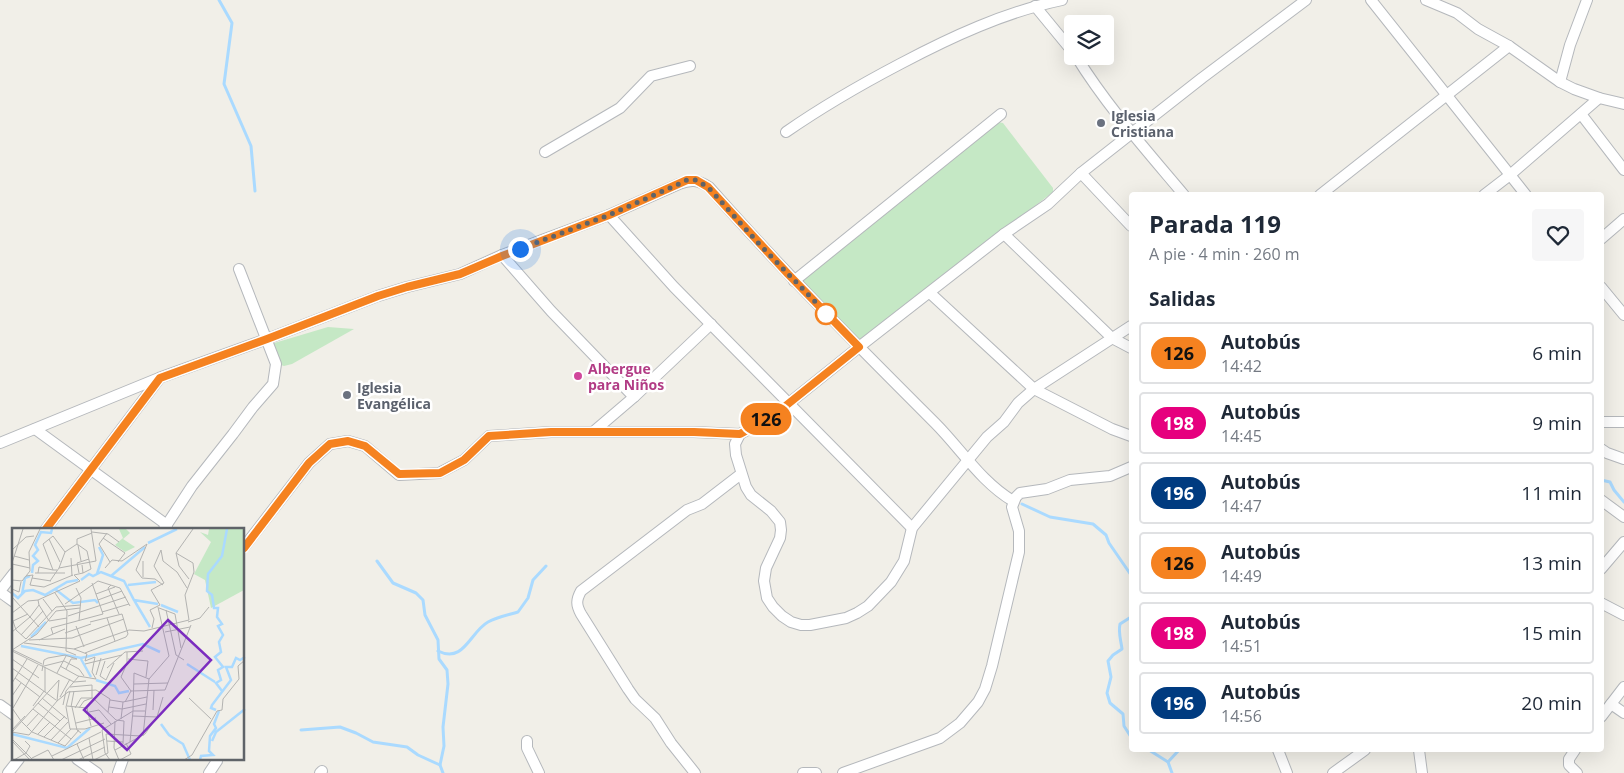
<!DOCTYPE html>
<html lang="es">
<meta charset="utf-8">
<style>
:root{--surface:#fff;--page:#f6f6f7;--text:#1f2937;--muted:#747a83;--line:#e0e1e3}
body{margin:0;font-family:"Open Sans",sans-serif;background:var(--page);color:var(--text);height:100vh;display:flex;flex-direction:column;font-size:19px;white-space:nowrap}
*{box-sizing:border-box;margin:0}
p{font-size:16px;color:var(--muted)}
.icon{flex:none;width:28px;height:28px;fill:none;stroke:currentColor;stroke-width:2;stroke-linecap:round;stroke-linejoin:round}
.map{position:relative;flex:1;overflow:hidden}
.panel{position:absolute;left:1129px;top:192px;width:475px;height:560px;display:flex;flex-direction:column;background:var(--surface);border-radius:5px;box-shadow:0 5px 20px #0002}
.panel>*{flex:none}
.badge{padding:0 10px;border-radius:16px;font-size:18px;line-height:32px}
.controls{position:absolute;left:1064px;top:15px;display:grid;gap:10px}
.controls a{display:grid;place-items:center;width:50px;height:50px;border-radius:5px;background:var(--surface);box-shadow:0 5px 20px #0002;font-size:25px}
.you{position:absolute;width:25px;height:25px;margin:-12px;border:4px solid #fff;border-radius:50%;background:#1a73e8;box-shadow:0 0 0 8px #1a73e833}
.map>.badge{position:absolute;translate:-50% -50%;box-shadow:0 0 0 2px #fff}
h2{padding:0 20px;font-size:19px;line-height:45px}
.round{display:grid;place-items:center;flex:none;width:52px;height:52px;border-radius:5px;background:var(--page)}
.overview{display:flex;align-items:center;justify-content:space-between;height:85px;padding:0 20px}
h1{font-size:24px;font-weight:700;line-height:38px}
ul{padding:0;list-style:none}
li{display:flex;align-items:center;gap:15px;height:62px;margin:0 10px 8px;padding:0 10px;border:2px solid var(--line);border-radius:5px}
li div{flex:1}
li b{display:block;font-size:19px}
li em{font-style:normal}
li .badge{min-width:55px;font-weight:700;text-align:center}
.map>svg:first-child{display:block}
.green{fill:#c5e8c5}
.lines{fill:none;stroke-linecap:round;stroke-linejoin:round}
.stream{stroke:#aadaff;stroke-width:3}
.minor-casing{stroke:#b5b8bc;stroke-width:12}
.minor{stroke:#fff;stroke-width:10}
.line-casing{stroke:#fff;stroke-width:11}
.line{stroke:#f58220;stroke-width:8}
.walk{stroke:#5f6368;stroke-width:5;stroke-dasharray:0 9}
.worship-dot{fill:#6b7280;stroke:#fff;stroke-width:2}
.stop-dot{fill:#fff;stroke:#f58220;stroke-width:2.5}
.hotel-dot{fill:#d1479c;stroke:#fff;stroke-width:2}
.labels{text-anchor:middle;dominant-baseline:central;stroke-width:5;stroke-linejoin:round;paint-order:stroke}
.worship-label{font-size:14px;font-weight:bold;fill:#5b616d;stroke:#fff;text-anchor:start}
.hotel-label{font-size:14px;font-weight:bold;fill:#b23c85;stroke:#fff;text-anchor:start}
.inset-river{fill:none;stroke:#aadaff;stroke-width:2.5}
.inset-road{fill:none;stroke:#b3b3b1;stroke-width:1}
.view{fill:#7b2cbf;fill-opacity:0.15;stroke:#7b2cbf;stroke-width:2.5}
.inset-edge{fill:none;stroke:#5f6368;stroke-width:2.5}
</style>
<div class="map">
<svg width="1624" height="773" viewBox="0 0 1624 773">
<rect width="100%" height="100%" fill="#f1efe8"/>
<g class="green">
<path d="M998 122 1003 123 1053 188V192L862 339H858L803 285 802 280Z"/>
<path d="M328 327 354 329 292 364 284 366 281 365 271 344Z"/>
</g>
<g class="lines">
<g class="stream">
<path d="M219 0 232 23 224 84 251 146 255 191"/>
<path d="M1601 480 1610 482 1614 490 1624 502"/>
<path d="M1022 504 1050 517 1093 524 1106 535 1109 543 1131 575"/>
<path d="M377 561 393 583 416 593 423 600 425 615 438 640 439 659 447 670 448 684 443 727 444 746 440 765 443 773"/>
<path d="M1131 617 1120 624C1118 633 1121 640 1122 649L1113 655 1108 661 1111 677 1107 693 1110 703 1123 714 1124 726 1131 737"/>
<path d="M438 651C464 664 470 632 488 622 497 617 508 615 518 612L528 598 533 580 546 566"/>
<path d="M301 730 340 727 356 733 373 742 407 747 418 755 440 765"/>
<path d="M1149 750 1168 762 1172 773"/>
<path d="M1168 762 1179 750"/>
</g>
<defs>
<g id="minor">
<path d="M1371 0 1526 195"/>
<path d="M1426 0 1457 13 1478 29 1509 46 1560 82 1574 89 1599 98 1624 104"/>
<path d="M1035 6 1072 51"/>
<path d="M1076 56C1106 105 1147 151 1184 195"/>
<path d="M1560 82 1570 45 1587 0"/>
<path d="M1581 114 1624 170"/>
<path d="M786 132C822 107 860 85 900 64 951 37 1005 12 1062 0"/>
<path d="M545 152 620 108 651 76 690 66"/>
<path d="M1081 173 1131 226"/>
<path d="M1320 195 1509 46"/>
<path d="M1484 195 1510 175 1599 98"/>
<path d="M609 215 674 287 912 528"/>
<path d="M1004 234 1112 338 1131 348"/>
<path d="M1601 239 1624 219"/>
<path d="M502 255 551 311 634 397"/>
<path d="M794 281 1001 114"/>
<path d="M1601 287 1624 315"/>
<path d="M930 293 1034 389 1112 429 1131 436"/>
<path d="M1131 326 1034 389 1018 403 1004 422 987 437 912 528 904 561 891 582 868 606 857 613 846 618 810 625H801L791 622 782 616 773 607 767 598 764 581 766 568 780 538 781 530 780 522 771 511 751 495 746 487 736 455 735 444 740 434 773 416 859 347 1004 234 1048 204 1081 173 1202 78 1306 0"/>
<path d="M1601 422H1624"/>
<path d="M35 429 167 525"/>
<path d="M593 432 634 397 711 324"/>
<path d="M0 443 159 378 267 339 378 296 407 287 460 274 502 255 609 215 679 184C691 179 698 180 709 187 781 269 858 346 935 423 961 449 981 482 1013 501"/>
<path d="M1601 449 1607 453 1624 459"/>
<path d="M1601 500 1624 517"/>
<path d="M46 529 159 379"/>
<path d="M164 529 192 486 233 434 253 407 273 384 276 364 239 269"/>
<path d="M244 547 309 463 330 444 348 441 365 446 399 475 439 473 464 460 489 436 551 432H694L740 434"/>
<path d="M1601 569 1624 542"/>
<path d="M0 591 14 573"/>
<path d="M0 592 14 602"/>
<path d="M1601 603 1624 615"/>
<path d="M1611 704 1624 713"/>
<path d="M0 705 14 715"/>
<path d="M1601 717 1624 687"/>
<path d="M527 741V748L539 773"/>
<path d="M1278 750 1287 773"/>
<path d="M1419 750 1422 773"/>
<path d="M1575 750 1569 759V765L1577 773"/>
<path d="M77 759 97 773"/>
<path d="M8 773 19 759"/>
<path d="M118 773 123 759"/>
<path d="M209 773 217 761"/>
<path d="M320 773 322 771"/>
<path d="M695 773 671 743 655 718 635 699 628 689 581 614C576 605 576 600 581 591L687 510 702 504 741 474"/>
<path d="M803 773H816"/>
<path d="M843 773 940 738 960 723 978 702 985 689 992 666 1019 552V531L1012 507 1016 497 1020 493 1047 489 1070 480 1110 476 1131 467"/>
<path d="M1333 773 1365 750"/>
</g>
</defs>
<use href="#minor" class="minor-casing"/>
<use href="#minor" class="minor"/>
</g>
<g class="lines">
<defs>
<path id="line" d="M46 529 160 378 267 339 378 296 407 287 460 274 502 256 609 215 687 180H696L708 187 788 274 859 347 773 416 740 434 694 432H551L489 436 464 460 440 473 399 474 365 446 348 441 330 444 309 463 244 548"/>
</defs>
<use href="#line" class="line-casing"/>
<use href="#line" class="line"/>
<path class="walk" d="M520 249 609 215 679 184 687 180H696L708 187 761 246 833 320 826 314"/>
</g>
<g class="worship-dot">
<circle cx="1101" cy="123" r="5"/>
<circle cx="347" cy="395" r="5"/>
</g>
<circle class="stop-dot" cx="826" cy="314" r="10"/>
<circle class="hotel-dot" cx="578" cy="376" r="5"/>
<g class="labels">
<g class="worship-label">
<text x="1111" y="115">Iglesia<tspan x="1111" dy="16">Cristiana</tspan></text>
<text x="357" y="387">Iglesia<tspan x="357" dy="16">Evangélica</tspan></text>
</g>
<g class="hotel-label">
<text x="588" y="368">Albergue<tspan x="588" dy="16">para Niños</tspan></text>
</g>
</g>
<g transform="translate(12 528)">
<rect width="232" height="232" fill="#f1efe8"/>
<path d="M107 1H114L118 5 111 11 123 19 113 24 103 17 111 10ZM197 1H232V62L199 80 193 52 182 46 199 14 188 4 196 7Z" fill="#c5e8c5"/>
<path class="inset-river" d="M136 15 165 1M20 45 21 37 26 33 21 28 26 22 23 17 29 4 39 5 40 1M85 46 91 27 87 19M99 48 112 53 122 72 146 76M69 52 77 46 81 48 89 44 99 48 133 19M116 57 144 54M43 61 61 75 83 72 86 75M0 65 6 70 13 63 21 62 33 67 55 54 66 52M10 66 13 50 18 48M122 72 138 99M149 77 166 84M19 109 34 94M9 118 69 130 131 116 148 124M69 131 79 149M175 136 203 154M84 152 103 158 107 165 117 163M210 163 204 155 209 152 206 142 211 139 203 129 209 124 207 114 211 107 206 98 210 96 205 89 206 80H202L200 67 195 63 196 46 210 28 215 1M204 182 199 180 200 177 219 152 214 139H220L224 130 228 132 233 129M149 196 157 207 171 216 178 232M0 206 55 220 78 200M200 213 204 204 233 181M188 232 189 228 201 227 197 223 198 208 204 200 202 196 207 183"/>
<path class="inset-road" d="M80 4 96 6 107 14M95 5 87 16 98 34M91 10 113 25 106 34M37 11 48 34M65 16 75 23 79 41 71 45M66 17 69 33M0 22 14 9 22 8M164 25 181 1M164 25 167 38 177 51M2 28 17 32M59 30 60 48M0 35 11 1M0 36 18 40M47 40 53 24 65 16V11L80 5M93 40 100 32 110 33 135 16 124 42 130 50 143 51 151 57M45 42H41L31 16 41 8 53 24M23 45H53M26 45 27 39 41 42M67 45 65 35 77 31M14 48 21 47 18 57 32 59 61 47M131 49V33M20 50 39 53M0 52 10 53 18 43 17 24 28 1M38 53 47 40 84 33 79 1M99 57 96 60 107 86M64 60 69 70 67 93M0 61 7 64 9 54M43 65 55 83 54 123 64 127M84 66 103 59M0 69 27 99M31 71 40 83M86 72 110 63M53 76 86 53 108 60 118 78M27 77 37 93 55 90M147 80 163 86 169 120M154 82 164 127 172 132M90 84 117 76M0 85 16 73 26 72M56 88 114 69M95 90 103 113M1 93 4 102 14 111M1 93 16 86M176 94 188 90 197 79M64 98 72 119M140 100 142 91 138 82 148 77 139 62 152 55 142 38 149 22 151 33 165 44 175 60M0 104 18 89 27 77 26 72 68 53 62 47 71 45 70 37M153 104 178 99M53 105 79 96M41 106 39 100 91 86 80 55M9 107 31 83M14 111 44 79 69 77M17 112 60 110 112 91M27 112 53 101M12 115 62 121 75 126 73 133 83 129 80 144 84 151 66 148 48 138M62 121 117 102 132 103 177 92 173 67 182 44 181 35 164 25M0 122 25 106 44 83 68 80M1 122 30 136M0 123 62 154 74 153M73 125 114 109 116 106 110 86 78 94M0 131 27 150M116 131 136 133 134 149M93 133 88 148 94 152 102 135M73 136 110 127M32 138 52 133 67 141 72 148M33 139V164M0 140 44 172M95 140 113 124 131 123M30 143 32 132 36 130 53 127 65 131H59L54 141M45 145 54 128M84 147 89 130M3 150 28 169M0 155 15 131M122 156 156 155M58 159 80 157V170L72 173 67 180M58 163 54 179 58 201H73L92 195M119 163 153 162 179 97M0 168 9 155M48 169 58 151M30 170 55 191M177 170 199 191M98 172 111 174 135 169M113 174 119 163 109 149 115 135V124M26 175 48 193M51 177 54 163 67 148M21 178 32 163M55 178 75 180 79 198M59 179 62 163M60 179 65 202 69 205M97 179 110 181 134 176M0 180 9 193M1 180 26 137M63 180 69 170H81L104 192 112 193 111 216M21 181 59 211M141 182 142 162M77 184 87 182 99 196M121 188 145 189M109 191 111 174M8 192 20 204 53 218 67 202M103 193 102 220 107 232M64 195 84 190M15 198 27 185M0 202 13 188M0 204 47 152 45 173 56 164 84 162 98 171 96 184M0 204 17 207 45 173M26 206 38 194M131 208 137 151 157 128 146 79M32 209 53 188M77 210 81 232M0 211 21 232M39 212 56 194M0 213 18 232M95 213 111 214M118 214 121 183H133M46 215 59 201M65 216 72 232M103 222 133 206 145 189 151 169M40 228 89 204M20 230 36 222 42 232M2 232 14 225 18 218 13 213M49 232 93 211M66 232 93 219M82 232 96 225 94 206 129 208M98 232 93 225 90 202 121 183 122 145 137 151M108 232 119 226 114 215M172 232 180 227 205 183 210 182 211 171 227 151 226 138 233 132"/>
<path class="view" d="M156 92 199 132 115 222 72 182Z"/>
<rect width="232" height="232" class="inset-edge"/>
</g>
</svg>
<div class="controls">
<a><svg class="icon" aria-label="layers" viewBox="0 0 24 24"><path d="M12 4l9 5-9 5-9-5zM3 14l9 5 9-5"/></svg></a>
</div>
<div class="you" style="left:520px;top:249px"></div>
<b class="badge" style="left:766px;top:419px;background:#f58220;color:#111">126</b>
<section class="panel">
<div class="overview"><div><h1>Parada 119</h1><p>A pie · 4 min · 260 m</p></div><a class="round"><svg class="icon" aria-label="heart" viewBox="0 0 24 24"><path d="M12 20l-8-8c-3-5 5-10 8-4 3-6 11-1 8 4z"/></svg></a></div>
<h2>Salidas</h2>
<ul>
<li><span class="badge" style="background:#f58220;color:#111">126</span><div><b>Autobús</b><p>14:42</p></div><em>6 min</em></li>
<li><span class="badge" style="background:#e6007e;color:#fff">198</span><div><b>Autobús</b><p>14:45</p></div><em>9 min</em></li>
<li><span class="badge" style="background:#003b80;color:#fff">196</span><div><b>Autobús</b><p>14:47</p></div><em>11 min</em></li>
<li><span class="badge" style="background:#f58220;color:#111">126</span><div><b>Autobús</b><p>14:49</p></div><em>13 min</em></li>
<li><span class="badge" style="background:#e6007e;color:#fff">198</span><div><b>Autobús</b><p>14:51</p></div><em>15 min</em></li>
<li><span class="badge" style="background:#003b80;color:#fff">196</span><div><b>Autobús</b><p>14:56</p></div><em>20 min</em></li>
</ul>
</section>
</div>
